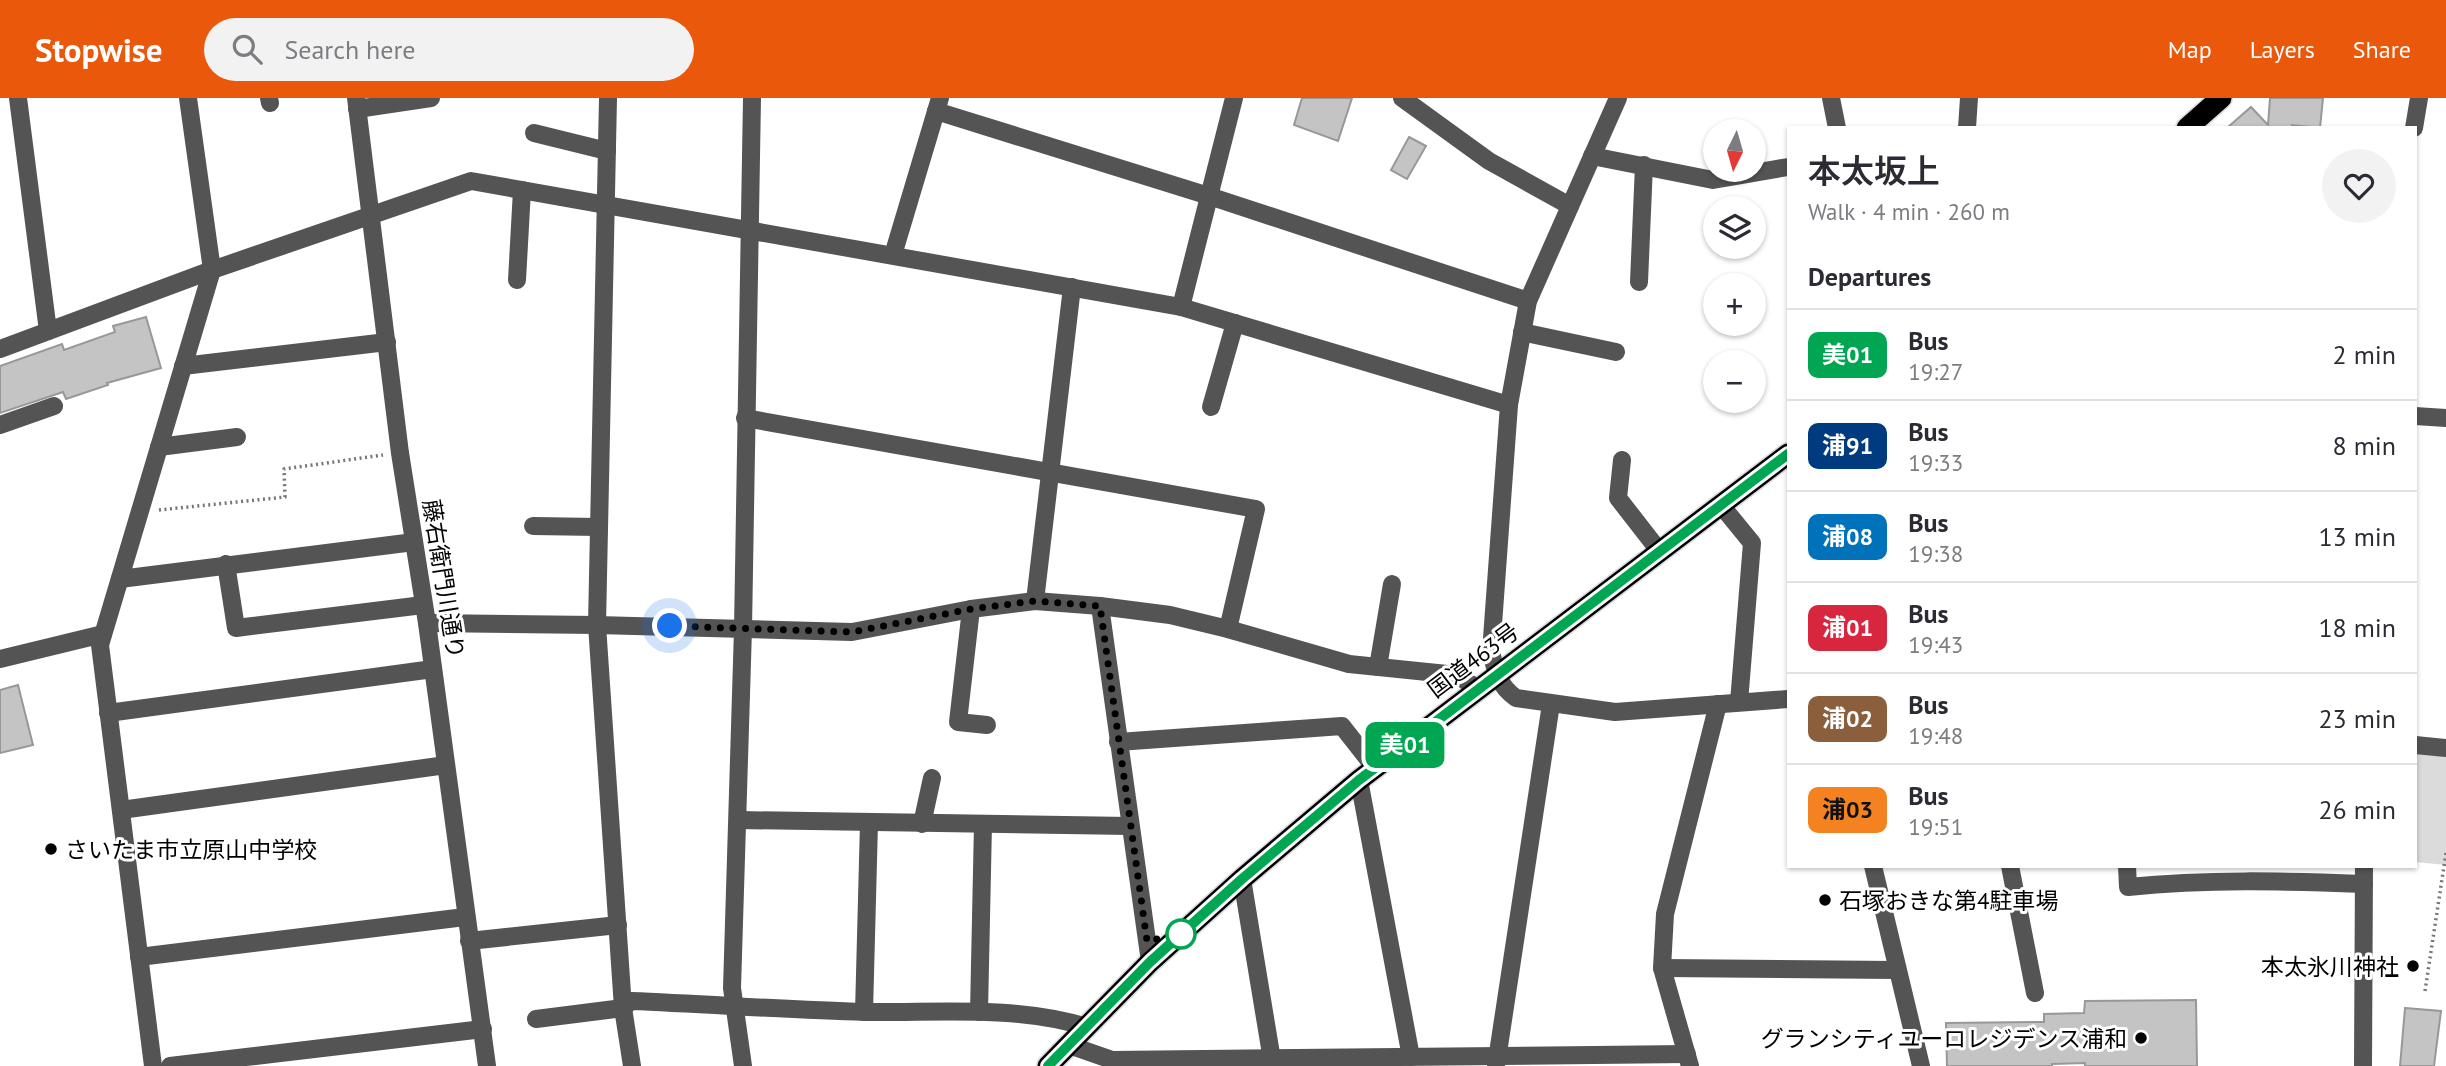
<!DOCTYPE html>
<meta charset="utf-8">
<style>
:root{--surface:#fff;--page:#f2f2f3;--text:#2b2b33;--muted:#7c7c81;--line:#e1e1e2;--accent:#ea580c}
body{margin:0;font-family:"PT Sans","Noto Sans JP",sans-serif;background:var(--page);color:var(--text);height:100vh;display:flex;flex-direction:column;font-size:26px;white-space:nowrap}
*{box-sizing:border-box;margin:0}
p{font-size:23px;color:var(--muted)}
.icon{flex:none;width:38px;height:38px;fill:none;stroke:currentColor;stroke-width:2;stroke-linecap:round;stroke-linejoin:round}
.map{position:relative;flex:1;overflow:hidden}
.sheet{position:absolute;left:1787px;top:28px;width:630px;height:742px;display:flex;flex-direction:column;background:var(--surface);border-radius:0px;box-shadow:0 2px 5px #0004}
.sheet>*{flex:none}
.badge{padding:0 14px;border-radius:10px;font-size:24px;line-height:46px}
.needle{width:46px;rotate:185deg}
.fabs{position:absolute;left:1703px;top:21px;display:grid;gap:14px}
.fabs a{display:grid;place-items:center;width:63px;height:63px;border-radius:50%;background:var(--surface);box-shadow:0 2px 5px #0004;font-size:35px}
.you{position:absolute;width:35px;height:35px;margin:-18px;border:5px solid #fff;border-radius:50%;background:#1a73e8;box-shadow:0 0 0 10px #1a73e833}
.map>.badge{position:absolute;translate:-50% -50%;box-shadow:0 0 0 4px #fff}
h2{padding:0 21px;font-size:26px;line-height:63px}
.round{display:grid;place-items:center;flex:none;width:74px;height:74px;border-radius:37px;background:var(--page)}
.summary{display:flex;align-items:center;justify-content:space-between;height:119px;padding:0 21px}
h1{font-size:33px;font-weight:600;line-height:52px}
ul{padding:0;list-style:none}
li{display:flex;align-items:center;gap:21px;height:91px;padding:0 21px;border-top:2px solid var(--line)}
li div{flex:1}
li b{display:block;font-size:26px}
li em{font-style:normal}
li .badge{min-width:77px;font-weight:700;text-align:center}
header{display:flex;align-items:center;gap:42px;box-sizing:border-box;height:98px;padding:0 35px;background:var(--accent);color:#fff}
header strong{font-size:33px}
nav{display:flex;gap:38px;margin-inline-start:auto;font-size:24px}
.search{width:490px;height:63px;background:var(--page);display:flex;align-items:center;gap:18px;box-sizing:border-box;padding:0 24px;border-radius:38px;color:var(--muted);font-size:26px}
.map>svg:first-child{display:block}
.green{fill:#dbdbdb}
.building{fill:#c4c4c4;stroke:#989898;stroke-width:2}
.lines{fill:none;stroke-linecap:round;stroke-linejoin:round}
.highway-casing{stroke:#dbdbdb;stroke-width:24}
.path{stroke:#767676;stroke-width:3.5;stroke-dasharray:2 3.5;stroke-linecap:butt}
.minor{stroke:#545454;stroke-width:18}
.highway{stroke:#000;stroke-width:21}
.line-casing{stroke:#fff;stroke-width:16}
.line{stroke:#00a651;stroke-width:10}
.walk{stroke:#000;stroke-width:7;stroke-dasharray:0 12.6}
.poi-dot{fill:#000;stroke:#fff;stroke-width:2.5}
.stop-dot{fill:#fff;stroke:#00a651;stroke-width:3.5}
.labels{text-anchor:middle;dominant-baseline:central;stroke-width:6;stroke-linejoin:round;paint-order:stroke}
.street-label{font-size:23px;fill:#000;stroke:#fff}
.poi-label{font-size:23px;fill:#000;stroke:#fff;text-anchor:start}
</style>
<header>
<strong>Stopwise</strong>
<div class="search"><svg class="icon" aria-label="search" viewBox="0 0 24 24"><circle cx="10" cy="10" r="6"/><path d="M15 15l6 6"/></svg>Search here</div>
<nav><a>Map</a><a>Layers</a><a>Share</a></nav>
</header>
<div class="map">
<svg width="2446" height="968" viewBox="0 0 2446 968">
<rect width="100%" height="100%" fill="#fff"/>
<path class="green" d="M2415 655 2446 658V767L2415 764Z"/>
<g class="building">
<path d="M1302 0H1352L1338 43 1294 27Z"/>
<path d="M2270 0H2323L2320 30 2292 27V30H2227L2251 9 2268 27Z"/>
<path d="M1409 39 1426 48 1407 81 1391 72Z"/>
<path d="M146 219 161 270 107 285 108 287 66 301 63 294 0 315V268L62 246 64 252 115 234 113 228Z"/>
<path d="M18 587 33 647 0 655V592Z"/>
<path d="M2196 902 2197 968H2085V965L2052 966V968H1947L1946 925 2044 924V916L2084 915 2085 903Z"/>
<path d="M2405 910 2441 913 2434 968H2400Z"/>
</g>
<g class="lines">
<defs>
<g id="highway">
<path d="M2187 30 2221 0"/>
<path d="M1048 968 1150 864 1242 781 1359 682 1788 356"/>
</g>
</defs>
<use href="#highway" class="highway-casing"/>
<g class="path">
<path d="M159 412 285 399 284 371 383 357"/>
<path d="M2425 893 2446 755"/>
</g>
<g class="minor">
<path d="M18 0 48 233"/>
<path d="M269 0 270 5"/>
<path d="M356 0 400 355 427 525 487 968"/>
<path d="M608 0 597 527 623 910 632 968"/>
<path d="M1402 0 1489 63 1570 108"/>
<path d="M1618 0 1528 203 1509 307 1491 554C1496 574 1498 587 1516 600L1615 614 1788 601"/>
<path d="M1831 0 1837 30"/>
<path d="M357 11 431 0"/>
<path d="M936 13 1209 98 1528 203"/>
<path d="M1967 30 1969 0"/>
<path d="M2414 30 2419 0"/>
<path d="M534 35 607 53"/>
<path d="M1592 58 1713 82 1788 69"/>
<path d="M893 157 940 0"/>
<path d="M517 182 522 92"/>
<path d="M1639 184 1644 67"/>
<path d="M1181 209 1234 0"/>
<path d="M1522 234 1616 254"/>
<path d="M0 251 212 172 471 83 1181 209 1509 307"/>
<path d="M183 268 387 244"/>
<path d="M1211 309 1235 225"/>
<path d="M2415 318 2446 320"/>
<path d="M745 320 1256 411 1228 531"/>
<path d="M0 327 54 308"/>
<path d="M159 349 237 339"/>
<path d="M1622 362 1618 400 1660 454"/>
<path d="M1721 407 1752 445 1739 604"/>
<path d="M533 428 599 429"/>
<path d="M226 466 236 530 423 507"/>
<path d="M120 481 414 444"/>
<path d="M1035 503 1072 189"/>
<path d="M1100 508 1150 864"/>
<path d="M971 511 958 624 987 627"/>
<path d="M427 525 597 527 852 534 971 511 1035 503 1100 508 1170 517 1228 531 1349 566 1457 577 1478 591"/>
<path d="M0 561 103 536"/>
<path d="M1378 569 1392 486"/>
<path d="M108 615 433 571"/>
<path d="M1118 644 1342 628 1375 670"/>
<path d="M2415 647 2446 650"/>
<path d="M1359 682 1411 959"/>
<path d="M121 712 446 667"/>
<path d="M739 722 1130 728"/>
<path d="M922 726 932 680"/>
<path d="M1873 768 1921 968"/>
<path d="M2010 768 2035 895"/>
<path d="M2127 768 2128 789C2208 781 2283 783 2364 786"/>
<path d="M1242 781 1273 968"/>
<path d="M469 843 618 827"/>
<path d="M139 859 465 819"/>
<path d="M1662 870 1897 872"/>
<path d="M864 914 869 725"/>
<path d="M979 914 983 726"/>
<path d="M536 921 623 910 631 903C709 906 787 912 865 914 938 915 1016 907 1087 929"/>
<path d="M1069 947 1112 962 1687 956"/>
<path d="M153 968 100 547 212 172 188 0"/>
<path d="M170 968 483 931"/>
<path d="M743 968 732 890 743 531 752 0"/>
<path d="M1496 968 1551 606"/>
<path d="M1690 968 1662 870 1665 816 1718 606"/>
<path d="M2363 968 2364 768"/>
</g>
<use href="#highway" class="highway"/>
</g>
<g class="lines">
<defs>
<path id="line" d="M1048 968 1150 864 1242 781 1359 682 1788 356"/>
</defs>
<use href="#line" class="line-casing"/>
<use href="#line" class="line"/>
<path class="walk" d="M670 528 852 534 971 511 1035 503 1100 508 1147 843 1181 836"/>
</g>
<g class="poi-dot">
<circle cx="51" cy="751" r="7"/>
<circle cx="1825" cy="802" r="7"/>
<circle cx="2413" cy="868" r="7"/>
<circle cx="2141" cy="940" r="7"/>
</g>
<circle class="stop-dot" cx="1181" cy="836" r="14"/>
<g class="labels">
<g class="street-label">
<text transform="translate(444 481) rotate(81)">藤右衛門川通り</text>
<text transform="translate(1473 562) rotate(-37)">国道463号</text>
</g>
<g class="poi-label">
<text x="65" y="751">さいたま市立原山中学校</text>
<text x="1839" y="802">石塚おきな第4駐車場</text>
<text x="2399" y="868" text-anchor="end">本太氷川神社</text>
<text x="2127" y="940" text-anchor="end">グランシティユーロレジデンス浦和</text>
</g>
</g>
</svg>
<div class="fabs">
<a><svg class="needle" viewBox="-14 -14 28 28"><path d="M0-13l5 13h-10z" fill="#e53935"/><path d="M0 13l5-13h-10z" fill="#7c7c81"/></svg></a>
<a><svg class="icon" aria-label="layers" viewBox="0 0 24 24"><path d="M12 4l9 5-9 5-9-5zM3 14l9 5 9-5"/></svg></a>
<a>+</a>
<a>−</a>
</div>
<div class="you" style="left:670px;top:528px"></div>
<b class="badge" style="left:1405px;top:647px;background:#00a651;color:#fff">美01</b>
<section class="sheet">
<div class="summary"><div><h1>本太坂上</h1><p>Walk · 4 min · 260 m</p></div><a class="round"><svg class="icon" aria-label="heart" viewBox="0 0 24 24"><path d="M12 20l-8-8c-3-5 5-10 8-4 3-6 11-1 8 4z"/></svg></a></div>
<h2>Departures</h2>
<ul>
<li><span class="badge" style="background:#00a651;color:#fff">美01</span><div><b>Bus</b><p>19:27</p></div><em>2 min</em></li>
<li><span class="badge" style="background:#003b80;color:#fff">浦91</span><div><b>Bus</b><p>19:33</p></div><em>8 min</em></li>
<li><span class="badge" style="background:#0072bc;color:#fff">浦08</span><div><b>Bus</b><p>19:38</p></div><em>13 min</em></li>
<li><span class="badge" style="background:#d7263d;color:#fff">浦01</span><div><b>Bus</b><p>19:43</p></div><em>18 min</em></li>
<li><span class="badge" style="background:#8b5e3c;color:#fff">浦02</span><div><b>Bus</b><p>19:48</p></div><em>23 min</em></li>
<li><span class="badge" style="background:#f58220;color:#111">浦03</span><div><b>Bus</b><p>19:51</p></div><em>26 min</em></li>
</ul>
</section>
</div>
